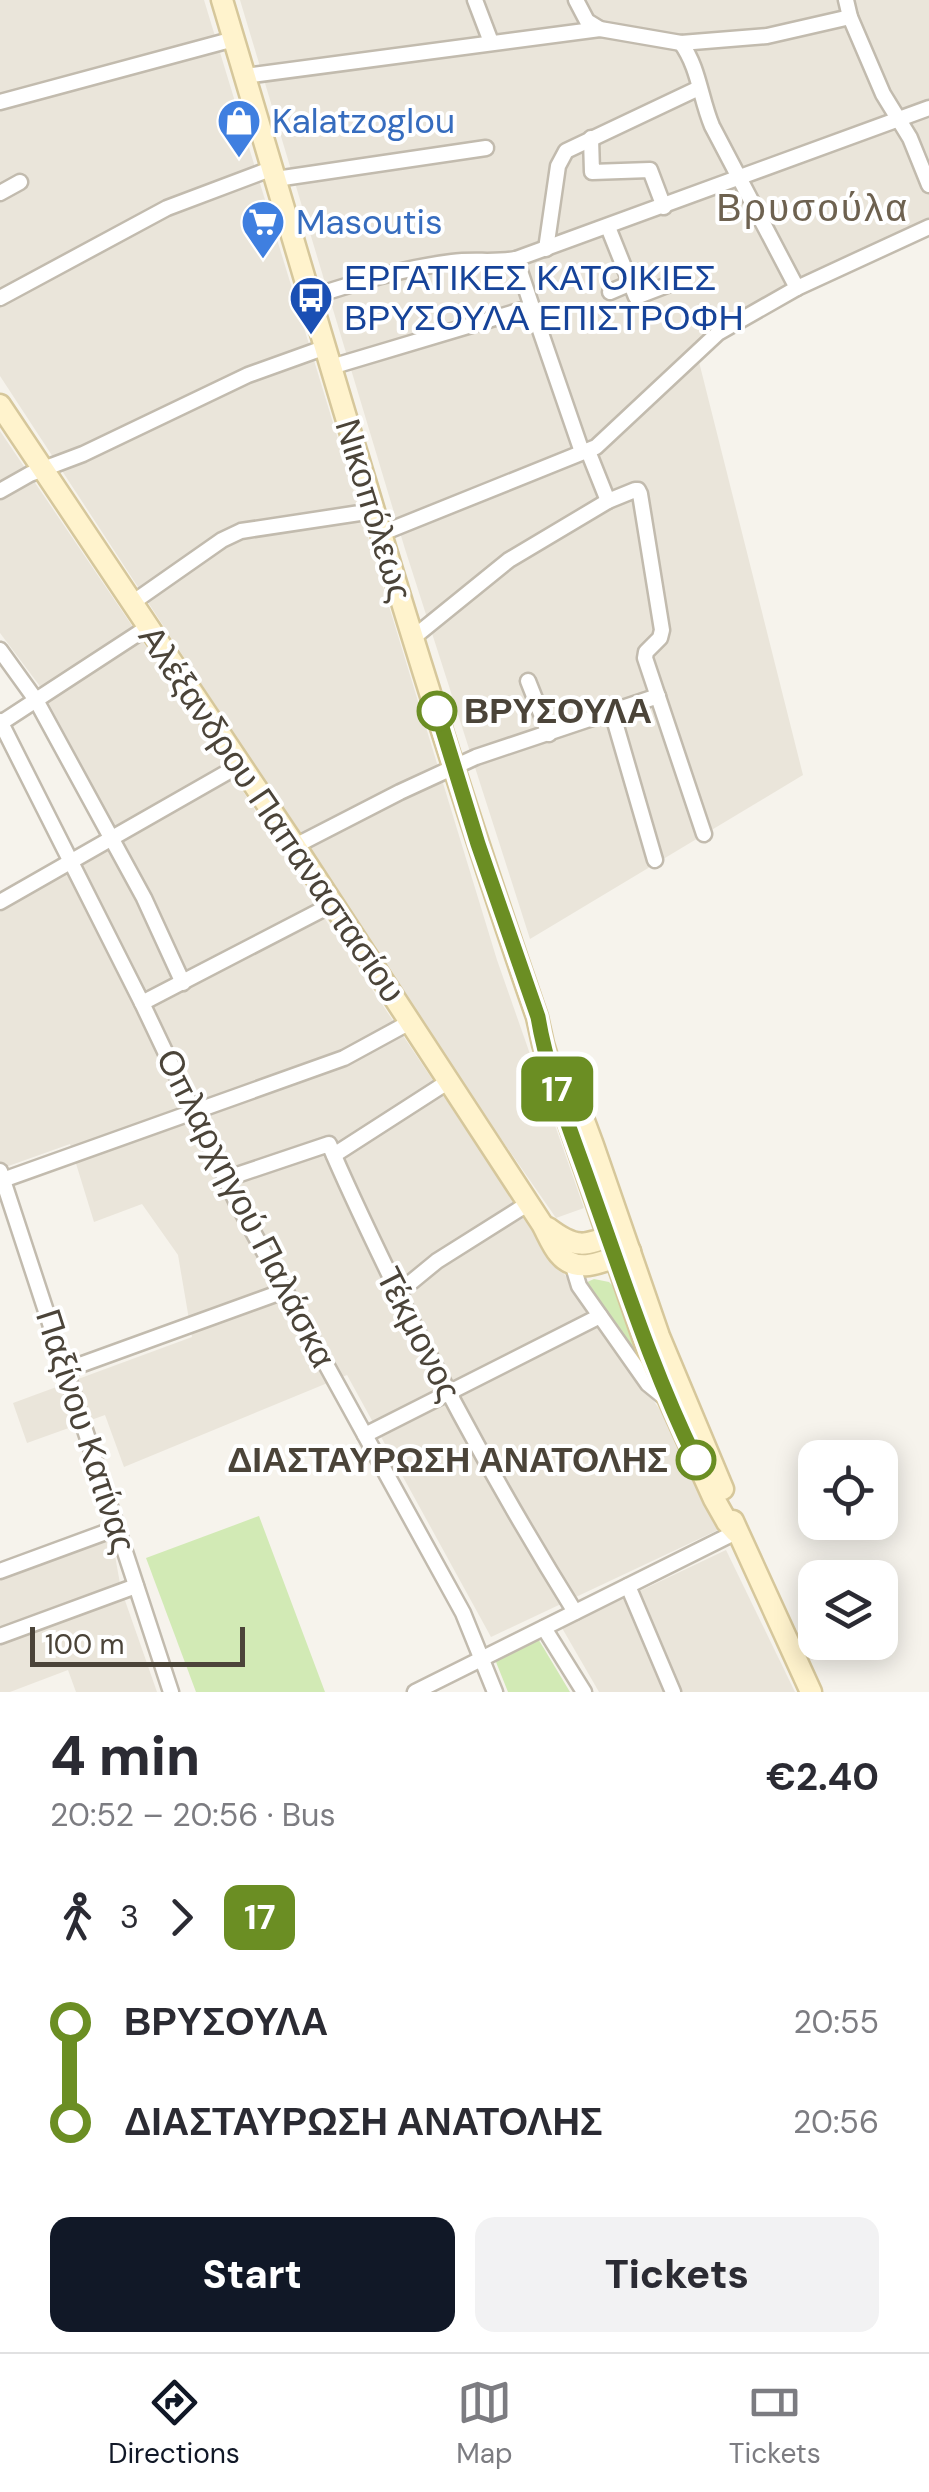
<!DOCTYPE html>
<meta charset="utf-8">
<style>
:root{--surface:#fff;--page:#f2f2f3;--text:#2b2b33;--muted:#7c7c81;--line:#e1e1e2;--accent:#111827}
body{margin:0;font-family:"DM Sans",sans-serif;background:var(--page);color:var(--text);height:100vh;display:flex;flex-direction:column;font-size:38px;white-space:nowrap}
*{box-sizing:border-box;margin:0}
p{font-size:32px;color:var(--muted)}
.icon{flex:none;width:55px;height:55px;fill:none;stroke:currentColor;stroke-width:2;stroke-linecap:round;stroke-linejoin:round}
.map{position:relative;height:1692px;overflow:hidden}
.details{display:flex;flex-direction:column;background:var(--surface);flex:1}
.details>*{flex:none}
.badge{padding:0 20px;border-radius:15px;font-size:35px;line-height:65px}
.controls{position:absolute;left:798px;top:1440px;display:grid;gap:20px}
.controls a{display:grid;place-items:center;width:100px;height:100px;border-radius:20px;background:var(--surface);box-shadow:0 5px 25px #0003;font-size:50px}
.scale{position:absolute;left:30px;bottom:25px;width:215px;box-sizing:border-box;padding-left:10px;border:5px solid #4b4439;border-top:0;font-size:28px;line-height:35px;white-space:nowrap;color:#4b4439;-webkit-text-stroke:8px #fff;paint-order:stroke}
.map>.badge{position:absolute;translate:-50% -50%;box-shadow:0 0 0 5px #fff}
.legs{display:flex;align-items:center;gap:15px;height:110px;padding:0 50px;font-size:32px}
.legs p{margin-inline-start:auto}
.headline{display:flex;align-items:center;justify-content:space-between;height:170px;padding:0 50px}
h1{font-size:55px;font-weight:800;line-height:75px}
.button{display:flex;gap:20px;margin-top:auto;padding:20px 50px}
.button a{flex:1;height:115px;border-radius:20px;background:var(--accent);color:#fff;font-size:40px;font-weight:800;line-height:115px;text-align:center}
.button a+a{background:var(--page);color:var(--text)}
ul{padding:0 50px;list-style:none}
li{display:flex;align-items:center;gap:35px;height:100px;font-size:38px}
li i{display:grid;place-items:center;width:15px;height:100%;margin:0 12px;background:currentColor}
li i::after{content:'';width:25px;height:25px;margin:-12px;border:8px solid;border-radius:50%;background:var(--surface)}
li p{margin-inline-start:auto}
li:first-child i{background:linear-gradient(#0000 50%,currentColor 0)}
li:last-child i{background:linear-gradient(currentColor 50%,#0000 0)}
.tab-bar{display:flex;justify-content:space-around;align-items:center;height:140px;border-top:2px solid var(--line);background:var(--surface);font-size:28px;color:var(--muted)}
.tab-bar a{display:grid;justify-items:center;gap:5px}
.tab-bar .selected{color:var(--accent)}
.map>svg:first-child{display:block}
.residential{fill:#eae5da}
.green{fill:#d2eab5}
.lines{fill:none;stroke-linecap:round;stroke-linejoin:round}
.street-casing{stroke:#c2bbae;stroke-width:19}
.secondary-casing{stroke:#d6c79b;stroke-width:25}
.street{stroke:#fff;stroke-width:14}
.secondary{stroke:#fff3cd;stroke-width:20}
.line-1-casing{stroke:#fff;stroke-width:22}
.line-1{stroke:#6b8e23;stroke-width:15}
.stop-1-dot{fill:#fff;stroke:#6b8e23;stroke-width:5}
.labels{text-anchor:middle;dominant-baseline:central;stroke-width:8;stroke-linejoin:round;paint-order:stroke}
.shop-label{font-size:35px;fill:#366cbe;stroke:#fff;text-anchor:start}
.transit-label{font-size:35px;fill:#164399;stroke:#fff;text-anchor:start}
.street-label{font-size:35px;fill:#4b4439;stroke:#fff}
.stop-label{font-size:35px;font-weight:bold;fill:#4b4439;stroke:#fff;text-anchor:start}
.neighbourhood-label{font-size:38px;letter-spacing:2.5px;fill:#6e6250;stroke:#fff}
</style>
<div class="map">
<svg width="929" height="1692" viewBox="0 0 929 1692">
<rect width="100%" height="100%" fill="#f6f3ec"/>
<g class="residential">
<path d="M0 0H204L497 960 584 1208 556 1218 463 1084 0 376Z"/>
<path d="M240 0H929V221L810 277 694 342 803 775 530 939 405 549Z"/>
<path d="M0 431 223 760 309 895 531 1227 660 1410 718 1530 491 1637 347 1375 124 1467 105 1415 27 1443 13 1403 192 1337 178 1255 142 1204 94 1222 70 1144 0 1169V912L122 841 39 685 0 633Z"/>
<path d="M112 1539 121 1589 157 1692H76L68 1670 10 1692H0V1579Z"/>
<path d="M726 1550 795 1692H599L562 1628Z"/>
</g>
<g class="green">
<path d="M594 1279 609 1282 612 1285 642 1368 585 1283Z"/>
<path d="M259 1516 325 1692H196L146 1558Z"/>
<path d="M537 1637 570 1692H508L494 1657Z"/>
</g>
<g class="lines">
<defs>
<g id="street">
<path d="M475 0 491 42"/>
<path d="M576 0 587 21 600 29 681 43 767 36 850 17"/>
<path d="M846 0 850 17 883 94 910 138 929 185"/>
<path d="M681 43C699 68 700 97 712 126L797 288"/>
<path d="M245 76 600 29"/>
<path d="M0 102 234 39"/>
<path d="M591 138 592 172 650 170 664 207"/>
<path d="M276 179 486 148"/>
<path d="M0 193 20 182"/>
<path d="M608 227 636 297 670 284"/>
<path d="M546 249 558 166 566 151 699 88"/>
<path d="M610 292 631 283"/>
<path d="M311 297C358 282 403 268 452 262 473 259 495 263 516 259L929 108"/>
<path d="M0 298 167 208 273 168"/>
<path d="M532 307 582 452"/>
<path d="M331 367 532 307 516 259"/>
<path d="M588 451 608 501 635 490H638L640 494 662 630 660 638 646 652 645 658 704 834"/>
<path d="M0 491 30 474 83 454 248 375 326 347"/>
<path d="M380 534 596 447 718 333 797 288 929 227"/>
<path d="M132 603 222 540 241 531 373 511"/>
<path d="M414 637 509 560 608 501"/>
<path d="M0 650 36 700 144 898 183 983"/>
<path d="M528 681 549 734"/>
<path d="M612 712 655 860"/>
<path d="M0 721 142 1003 236 1201 463 1613 495 1692"/>
<path d="M1 723 148 627"/>
<path d="M295 846 400 792 476 757 658 696"/>
<path d="M0 902 240 765"/>
<path d="M142 1003 333 904"/>
<path d="M334 1155 449 1081"/>
<path d="M0 1171 171 1692"/>
<path d="M225 1179 329 1144C353 1201 380 1255 407 1311 458 1414 514 1514 575 1612"/>
<path d="M0 1181 344 1058 410 1022"/>
<path d="M572 1263 579 1286 648 1384 664 1397"/>
<path d="M398 1293 437 1261 529 1203"/>
<path d="M66 1370 284 1291"/>
<path d="M365 1435 600 1316"/>
<path d="M0 1571 117 1528"/>
<path d="M628 1586 673 1692"/>
<path d="M544 1628 584 1692"/>
<path d="M0 1636 136 1586"/>
<path d="M415 1692 736 1532"/>
</g>
<g id="secondary">
<path d="M222 0C324 340 420 682 537 1017L543 1044 555 1083 651 1360 714 1499 727 1522 736 1532"/>
<path d="M0 405 295 846 542 1224C547 1233 552 1246 559 1254 578 1277 609 1259 630 1251"/>
<path d="M564 1067 593 1145 659 1336 723 1489"/>
<path d="M548 1228C577 1250 585 1246 617 1233"/>
<path d="M733 1521 811 1692"/>
</g>
</defs>
<use href="#street" class="street-casing"/>
<use href="#secondary" class="secondary-casing"/>
<use href="#street" class="street"/>
<use href="#secondary" class="secondary"/>
</g>
<g class="lines">
<defs>
<path id="line-1" d="M437 711 478 844 538 1017C548 1077 573 1136 593 1194 625 1284 654 1374 696 1460"/>
</defs>
<use href="#line-1" class="line-1-casing"/>
<use href="#line-1" class="line-1"/>
</g>
<defs>
<symbol id="shop-pin" viewBox="-11 -11 22 30"><path d="M0 17L-7.5 6A9.5 9.5 0 1 1 7.5 6Z" fill="#3f7fe0" stroke="#fff"/><path d="M-5-2.5h2.3a2.7 3.5 0 0 1 5.4 0H5L5.5 6h-11ZM-1.5-2.5h3a1.5 2.3 0 0 0-3 0Z" fill="#fff"/></symbol>
<symbol id="supermarket-pin" viewBox="-11 -11 22 30"><path d="M0 17L-7.5 6A9.5 9.5 0 1 1 7.5 6Z" fill="#3f7fe0" stroke="#fff"/><path d="M-6-5.5h2.5l.6 2H6L4.5 2H-2.5L-4.4-4H-6ZM-1.5 3.2a1.3 1.3 0 1 0 .1 0ZM3 3.2a1.3 1.3 0 1 0 .1 0Z" fill="#fff"/></symbol>
<symbol id="bus-pin" viewBox="-11 -11 22 30"><path d="M0 17L-7.5 6A9.5 9.5 0 1 1 7.5 6Z" fill="#1a4fb4" stroke="#fff"/><path d="M-5-6H5V4H4V6H2V4H-2V6H-4V4H-5ZM-3.5-4V0h7V-4ZM-3.5 1.2v1.5H-2V1.2ZM2 1.2v1.5H3.5V1.2Z" fill="#fff"/></symbol>
</defs>
<g fill-rule="evenodd">
<use href="#shop-pin" x="214" y="96" width="50" height="68"/>
<use href="#supermarket-pin" x="238" y="197" width="50" height="68"/>
<use href="#bus-pin" x="286" y="273" width="50" height="68"/>
</g>
<g class="stop-1-dot">
<circle cx="437" cy="711" r="18"/>
<circle cx="696" cy="1460" r="18"/>
</g>
<g class="labels">
<g class="shop-label">
<text x="272" y="121">Kalatzoglou</text>
<text x="296" y="222">Masoutis</text>
</g>
<g class="transit-label">
<text x="344" y="278">ΕΡΓΑΤΙΚΕΣ ΚΑΤΟΙΚΙΕΣ<tspan x="344" dy="40">ΒΡΥΣΟΥΛΑ ΕΠΙΣΤΡΟΦΗ</tspan></text>
</g>
<g class="street-label">
<text transform="translate(374 510) rotate(73)">Νικοπόλεως</text>
<text transform="translate(272 814) rotate(56)">Αλέξανδρου Παπαναστασίου</text>
<text transform="translate(246 1208) rotate(63)">Οπλαρχηγού Παλάσκα</text>
<text transform="translate(419 1334) rotate(63)">Τέκμονος</text>
<text transform="translate(86 1431) rotate(72)">Παξίνου Κατίνας</text>
</g>
<g class="stop-label">
<text x="464" y="711">ΒΡΥΣΟΥΛΑ</text>
<text x="668" y="1460" text-anchor="end">ΔΙΑΣΤΑΥΡΩΣΗ ΑΝΑΤΟΛΗΣ</text>
</g>
<g class="neighbourhood-label">
<text x="813" y="208">Βρυσούλα</text>
</g>
</g>
</svg>
<div class="controls">
<a><svg class="icon" aria-label="locate" viewBox="0 0 24 24"><circle cx="12" cy="12" r="6"/><path d="M12 2v4M12 18v4M2 12h4M18 12h4"/></svg></a>
<a><svg class="icon" aria-label="layers" viewBox="0 0 24 24"><path d="M12 4l9 5-9 5-9-5zM3 14l9 5 9-5"/></svg></a>
</div>
<div class="scale">100 m</div>
<b class="badge" style="left:557px;top:1089px;background:#6b8e23;color:#fff">17</b>
</div>
<section class="details">
<div class="headline"><div><h1>4 min</h1><p>20:52 – 20:56 · Bus</p></div><b>€2.40</b></div>
<div class="legs"><svg class="icon" aria-label="walk" viewBox="0 0 24 24"><circle cx="13" cy="4" r="2"/><path d="M13 8l-2 6 4 7M11 14l-3 7M7 12l3-4h3l4 4"/></svg>3<svg class="icon" aria-label="forward" viewBox="0 0 24 24"><path d="M9 5l7 7-7 7"/></svg><b class="badge" style="background:#6b8e23;color:#fff">17</b></div>
<ul>
<li><i style="color:#6b8e23"></i><b>ΒΡΥΣΟΥΛΑ</b><p>20:55</p></li>
<li><i style="color:#6b8e23"></i><b>ΔΙΑΣΤΑΥΡΩΣΗ ΑΝΑΤΟΛΗΣ</b><p>20:56</p></li>
</ul>
<div class="button"><a>Start</a><a>Tickets</a></div>
</section>
<nav class="tab-bar">
<a class="selected"><svg class="icon" aria-label="directions" viewBox="0 0 24 24"><path d="M12 3l9 9-9 9-9-9zM9 14v-3h6M13 9l2 2-2 2"/></svg>Directions</a>
<a><svg class="icon" aria-label="map" viewBox="0 0 24 24"><path d="M3 6l6-2 6 2 6-2v14l-6 2-6-2-6 2zM9 4v14M15 6v14"/></svg>Map</a>
<a><svg class="icon" aria-label="tickets" viewBox="0 0 24 24"><path d="M3 7h18v10H3zM15 7v10"/></svg>Tickets</a>
</nav>
